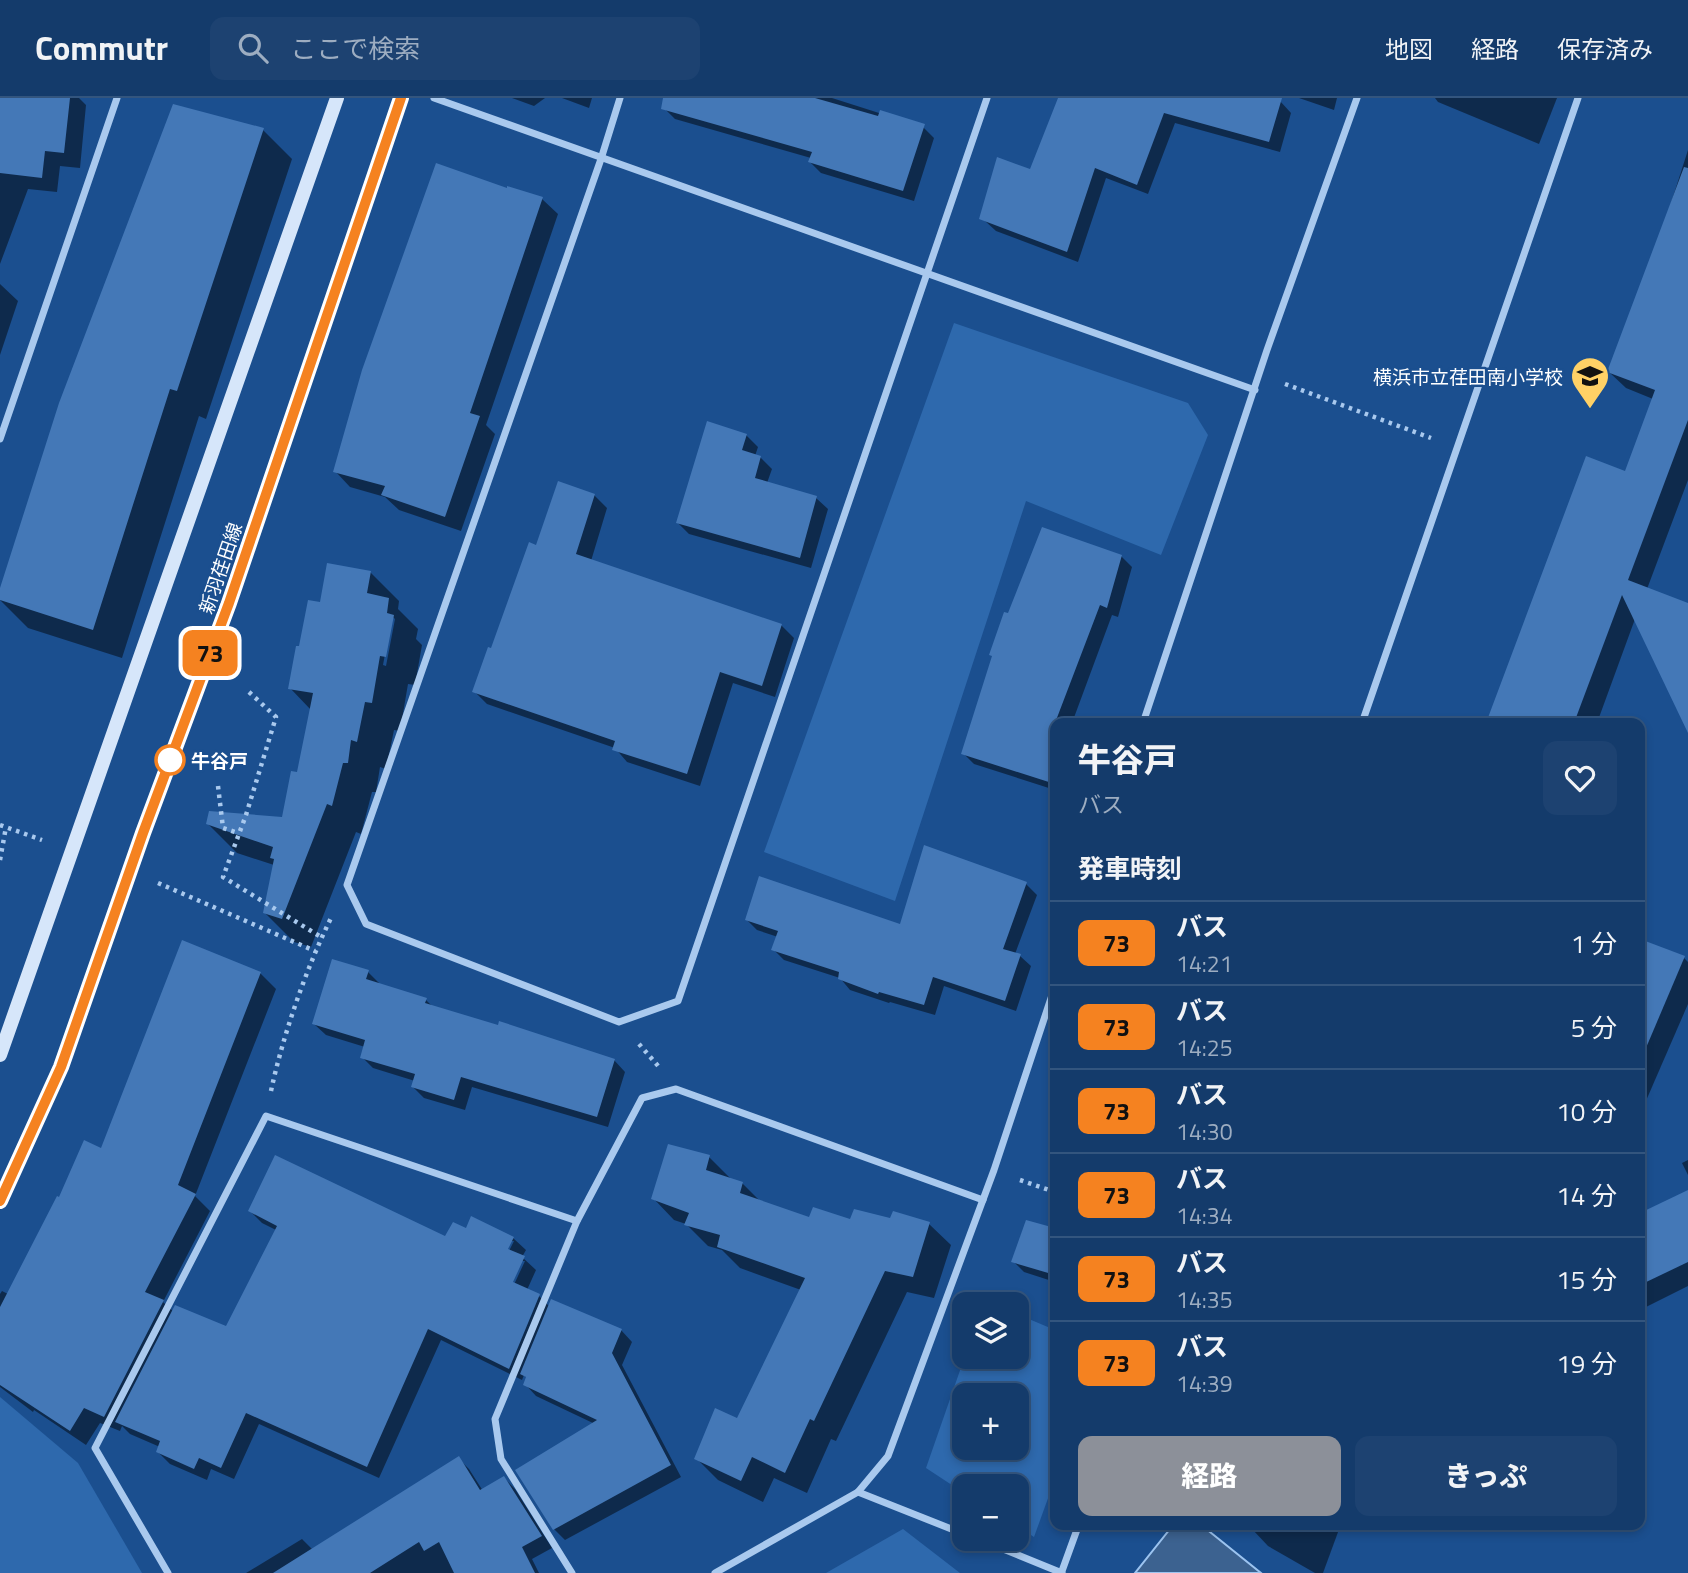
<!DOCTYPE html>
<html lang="ja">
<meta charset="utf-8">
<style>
:root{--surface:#143b6b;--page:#1d4271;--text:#f1f3f6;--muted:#9dadc1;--line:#33557e;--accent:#8c9099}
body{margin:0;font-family:"Titillium Web","Noto Sans JP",sans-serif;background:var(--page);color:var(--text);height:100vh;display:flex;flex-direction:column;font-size:26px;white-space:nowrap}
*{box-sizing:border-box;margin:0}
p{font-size:23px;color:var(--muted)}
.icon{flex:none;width:38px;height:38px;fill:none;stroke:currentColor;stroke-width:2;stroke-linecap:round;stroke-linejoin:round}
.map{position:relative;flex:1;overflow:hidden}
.drawer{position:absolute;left:1050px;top:620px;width:595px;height:812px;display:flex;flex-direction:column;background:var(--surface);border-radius:14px;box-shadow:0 4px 10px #0003,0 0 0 2px var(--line)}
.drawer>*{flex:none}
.badge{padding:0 14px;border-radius:10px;font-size:24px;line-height:46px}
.buttons{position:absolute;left:952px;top:1194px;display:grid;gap:14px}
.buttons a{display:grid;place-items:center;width:77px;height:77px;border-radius:14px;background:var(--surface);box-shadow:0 4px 10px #0003,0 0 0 2px var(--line);font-size:35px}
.map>.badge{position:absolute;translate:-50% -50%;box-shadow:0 0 0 4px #fff}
h2{padding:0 28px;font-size:26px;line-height:63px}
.round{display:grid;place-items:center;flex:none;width:74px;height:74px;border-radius:14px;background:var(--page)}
.summary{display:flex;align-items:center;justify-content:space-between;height:119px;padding:0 28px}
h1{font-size:33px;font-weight:800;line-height:52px}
.action{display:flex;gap:14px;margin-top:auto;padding:14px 28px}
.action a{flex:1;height:80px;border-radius:14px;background:var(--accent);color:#fff;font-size:28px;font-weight:800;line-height:80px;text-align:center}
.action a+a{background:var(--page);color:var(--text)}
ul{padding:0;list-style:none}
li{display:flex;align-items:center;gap:21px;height:84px;padding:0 28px;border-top:2px solid var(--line)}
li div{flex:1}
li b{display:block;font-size:26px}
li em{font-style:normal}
li .badge{min-width:77px;font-weight:700;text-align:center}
header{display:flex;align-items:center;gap:42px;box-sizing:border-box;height:98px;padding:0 35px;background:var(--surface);border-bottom:2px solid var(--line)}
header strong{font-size:33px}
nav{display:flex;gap:38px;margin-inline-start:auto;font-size:24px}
.search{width:490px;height:63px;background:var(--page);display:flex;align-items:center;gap:18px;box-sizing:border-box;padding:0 24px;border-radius:14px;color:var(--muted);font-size:26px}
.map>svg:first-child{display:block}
.green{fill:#2e69ad;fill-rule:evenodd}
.water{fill:#3c6290;stroke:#9cc4f0;stroke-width:2}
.shadow{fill:#0007;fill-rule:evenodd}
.building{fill:#4478b7}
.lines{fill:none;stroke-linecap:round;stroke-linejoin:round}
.path{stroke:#a9c9ee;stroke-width:4.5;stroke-dasharray:3.5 5;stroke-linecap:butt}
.street{stroke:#a9c9ee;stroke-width:7}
.secondary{stroke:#d6e6fa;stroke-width:14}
.line-casing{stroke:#fff;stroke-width:16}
.line{stroke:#f58220;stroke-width:10}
.stop-dot{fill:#fff;stroke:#f58220;stroke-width:3.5}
.labels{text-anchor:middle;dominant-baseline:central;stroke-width:5;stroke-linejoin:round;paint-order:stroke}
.poi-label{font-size:19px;fill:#fff;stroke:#1b4f8f;text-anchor:end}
.street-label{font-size:19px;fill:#fff;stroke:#1b4f8f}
.stop-label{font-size:19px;font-weight:bold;fill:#fff;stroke:#1b4f8f;text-anchor:start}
</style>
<header>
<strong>Commutr</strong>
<div class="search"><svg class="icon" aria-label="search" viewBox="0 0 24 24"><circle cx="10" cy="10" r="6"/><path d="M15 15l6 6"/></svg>ここで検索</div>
<nav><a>地図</a><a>経路</a><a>保存済み</a></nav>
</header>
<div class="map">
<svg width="1688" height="1475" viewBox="0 0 1688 1475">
<rect width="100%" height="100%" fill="#1b4f8f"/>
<g class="green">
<path d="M954 225 1188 305 1208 337 1161 457 1026 403 895 803 764 754Z"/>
<path d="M1017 1216 1055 1232V1381L1034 1439 1017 1428V1388H964V1395L926 1370 965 1258H1017ZM964 1297H1017V1349H964Z"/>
<path d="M0 1299 78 1365 142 1475H0Z"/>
<path d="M903 1431 960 1475H826Z"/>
</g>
<path class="water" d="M1174 1426H1200L1261 1475H1135Z"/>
<g class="shadow">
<path d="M0 0H79L86 7 80 70 60 68 57 94 28 91 0 166Z"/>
<path d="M512 0H545L534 8Z"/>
<path d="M562 0H592L589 10Z"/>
<path d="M667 0H832L923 29 934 40 914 103 821 75 810 64 811 60 675 21 664 10Z"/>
<path d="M1060 0H1268L1280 3 1291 15 1280 54 1175 25 1148 96 1106 80 1078 164 996 133 984 122 1031 73Z"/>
<path d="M1299 0H1337L1334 12Z"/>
<path d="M1435 0H1557L1539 46 1438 4Z"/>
<path d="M263 32 292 61 206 321 199 318 122 560 28 530 0 502V496Z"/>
<path d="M1688 52V382L1647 491 1688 506V631L1635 521 1597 625H1488L1626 375 1653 301 1626 290 1609 274 1663 130Z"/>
<path d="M508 92 542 101 558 116 486 327 495 336 461 433 399 412 385 399 350 389 335 373Z"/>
<path d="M0 186 18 203 0 257Z"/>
<path d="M746 337 758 349 755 358 760 359 772 371 767 385 816 400 828 411 811 470 689 436 678 425Z"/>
<path d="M594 397 607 410 591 463 781 527 794 540 775 599 733 585 700 688 627 664 615 650 487 606 474 593 537 449Z"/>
<path d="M1121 458 1132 469 1118 519 1112 517 1072 625H1055V692L974 666 963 655 1009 517Z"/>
<path d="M370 474 399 503 398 511 418 531 416 541 422 547 415 587 408 586 400 633 394 632 386 671 380 669 376 694H372L361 736 356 734 311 849 294 844 265 815 274 767 237 755 208 726 283 721 298 676 311 612 290 590 301 550 322 506ZM392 518 395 521 386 568 383 567Z"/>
<path d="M1026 786 1037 797 1015 856 1020 858 1031 868 1016 913 944 888 935 917 890 904 889 905 850 892 840 880 784 862 773 851 778 839 757 832 747 822 901 828Z"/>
<path d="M1640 843 1684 860 1688 864V906L1642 1012 1640 1011Z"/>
<path d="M368 874 379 885V887L426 902 433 909 614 962 625 974 608 1029 472 989 465 1012 424 1000 413 989 415 983 373 970 362 959 365 949 326 937 314 926Z"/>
<path d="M260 875 276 891 195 1098 210 1113 163 1204 174 1214 227 1230 276 1132 262 1125 250 1113 446 1140 466 1132 513 1140 526 1152 522 1159 536 1172 527 1192 539 1198 550 1209 621 1232 632 1244 622 1267 681 1379 565 1442 554 1431 595 1326 536 1298 525 1286 527 1280 524 1277 522 1282 441 1242 379 1380 259 1326 234 1381 211 1371 207 1382 170 1366 158 1354 160 1349 130 1336 122 1328 120 1333 100 1325 86 1347 34 1312 33 1314 0 1289V1196L2 1193 8 1196 59 1101ZM510 1143H514L506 1159 503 1158ZM521 1163H525L511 1193 507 1192Z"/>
<path d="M709 1059 731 1081 742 1085 762 1105 810 1121 851 1123 891 1122 929 1126 951 1147 934 1200 907 1194 836 1343 831 1341 807 1395 774 1380 763 1404 718 1382 696 1360 738 1322 801 1192 740 1170 722 1152 708 1148 686 1126 674 1122 653 1100Z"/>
<path d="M1688 1062V1077L1682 1065Z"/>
<path d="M1688 1094V1188L1640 1212V1117Z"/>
<path d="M1027 1124 1055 1132V1184L1024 1174 1013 1163Z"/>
<path d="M458 1360 469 1371 483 1393 504 1380 515 1391 552 1450 532 1461 539 1475H246L302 1441 313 1452Z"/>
<path d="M1254 1426H1341L1323 1475H1315L1268 1448 1252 1431Z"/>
</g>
<g class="building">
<path d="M0 0H70L64 55 45 53 42 80 0 75Z"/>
<path d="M663 0H815L878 18 880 12 925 26 903 93 808 64 812 54 661 11Z"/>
<path d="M1058 0H1282L1269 44 1164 15 1137 87 1095 70 1067 154 979 121 997 59 1030 71Z"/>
<path d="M173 6 264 30 177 293 170 291 93 532 0 502V490L59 305Z"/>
<path d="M436 65 507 90V88L543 99 470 315 480 318 445 419 381 397 385 388 333 374 362 272Z"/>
<path d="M1684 69 1688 70V322L1628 482 1688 505V635L1622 497 1574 625H1486L1586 358 1625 373 1655 292 1607 274Z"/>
<path d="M707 323 747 336 742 352 761 358 755 380 817 398 800 460 676 425Z"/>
<path d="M558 383 595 396 576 456 782 526 762 588 720 574 687 676 612 652 615 643 472 594 488 549 491 550 529 444 536 447Z"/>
<path d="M1042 429 1122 457 1107 510 1100 507 1055 625V686L961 656 992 558 989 557 1004 514 1008 515Z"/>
<path d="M327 465 371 473 367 495 389 500 387 515 394 517 386 559 380 558 372 605 365 604 357 644 351 642 348 665H343L332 708 327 706 282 821 263 815 274 761 270 760 273 749 206 726 209 713 282 719 291 673 297 674 313 595 288 591 296 548H299L308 502 320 504Z"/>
<path d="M924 747 1027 784 1003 851 1021 856 1005 903 933 879 924 907 879 894 878 896 838 881 839 874 771 852 778 833 745 822 759 778 900 826Z"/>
<path d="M1640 841 1685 858 1640 964Z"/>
<path d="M182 842 261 874 178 1087 196 1096 145 1194 164 1202 104 1319 84 1310 70 1333 0 1287V1209L57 1098 59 1099 84 1042 101 1050Z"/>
<path d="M332 861 369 872 366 881 427 900 425 905 498 927 499 923 615 961 597 1019 461 979 454 1002 411 989 415 976 360 960 365 942 312 926Z"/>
<path d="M668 1046 710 1057 706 1072 743 1084 740 1095 809 1119 813 1109 850 1121 854 1111 890 1120 893 1113 930 1124 913 1179 885 1173 814 1323 810 1321 785 1375 752 1359 741 1383 694 1361 715 1310 737 1320 805 1180 717 1149 720 1137 684 1127 689 1115 651 1101Z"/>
<path d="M275 1057 445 1138 453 1124 466 1130 471 1118 514 1139 508 1151 525 1158 513 1184 540 1196 509 1271 428 1231 367 1369 246 1315 221 1370 199 1360 194 1371 156 1354 160 1343 115 1324 175 1207 226 1228 277 1128 248 1113Z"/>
<path d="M1688 1092V1164L1640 1187V1115Z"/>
<path d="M1026 1122 1055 1130V1177L1011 1164Z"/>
<path d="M551 1201 622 1231 612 1255 671 1367 553 1432 515 1372 597 1322 523 1287 526 1279 520 1276Z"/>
<path d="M459 1358 480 1392 504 1378 542 1438 522 1449 535 1475H454L439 1444 424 1453 419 1444 370 1475H273Z"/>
</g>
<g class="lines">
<g class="path">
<path d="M1285 286 1431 340"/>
<path d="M249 594 276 619 246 717 223 779 321 839"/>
<path d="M218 688 223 730 238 735"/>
<path d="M0 727 42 742"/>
<path d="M0 762 6 729"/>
<path d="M158 785 315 853"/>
<path d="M639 946 659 969"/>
<path d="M271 993C283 937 306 871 331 820"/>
<path d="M1020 1082 1055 1094"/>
</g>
<g class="street">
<path d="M434 0 1255 292"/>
<path d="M620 0 601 61 347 787 366 826 619 924 678 903 987 0"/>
<path d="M0 341 117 0"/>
<path d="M1143 625 1267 252 1357 0"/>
<path d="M1362 625 1578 0"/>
<path d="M858 1394 964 1436"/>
<path d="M976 1440 1062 1475"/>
<path d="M1062 1473 1079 1426"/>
<path d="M168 1475 95 1350 266 1018 577 1123"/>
<path d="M572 1475 501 1361 495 1321 577 1123 642 1000 676 991 983 1102"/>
<path d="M715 1475 858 1394 888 1358 994 1072 1055 888"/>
</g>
<g class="secondary">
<path d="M0 957 337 0"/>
<path d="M0 1103 61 969 143 735 229 505 401 0"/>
</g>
</g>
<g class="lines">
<defs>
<path id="line" d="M0 1103 61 969 143 735 229 505 401 0"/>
</defs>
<use href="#line" class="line-casing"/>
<use href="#line" class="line"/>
</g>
<defs>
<symbol id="school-pin" viewBox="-11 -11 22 30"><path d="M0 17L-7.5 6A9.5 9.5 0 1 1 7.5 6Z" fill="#ffd166" stroke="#1b4f8f"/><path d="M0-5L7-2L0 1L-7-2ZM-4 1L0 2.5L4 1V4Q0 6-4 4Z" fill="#111"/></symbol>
</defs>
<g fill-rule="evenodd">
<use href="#school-pin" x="1568" y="256" width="44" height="60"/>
</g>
<circle class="stop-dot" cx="170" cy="662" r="14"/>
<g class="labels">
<g class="poi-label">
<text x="1563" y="278">横浜市立荏田南小学校</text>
</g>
<g class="street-label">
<text transform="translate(220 470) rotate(-71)">新羽荏田線</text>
</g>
<g class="stop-label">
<text x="191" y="662">牛谷戸</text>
</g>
</g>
</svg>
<div class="buttons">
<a><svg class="icon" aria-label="layers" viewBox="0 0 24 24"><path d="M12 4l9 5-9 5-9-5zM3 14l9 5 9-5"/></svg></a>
<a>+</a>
<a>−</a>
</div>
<b class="badge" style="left:210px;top:555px;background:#f58220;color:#111">73</b>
<section class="drawer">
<div class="summary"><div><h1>牛谷戸</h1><p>バス</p></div><a class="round"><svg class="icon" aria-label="heart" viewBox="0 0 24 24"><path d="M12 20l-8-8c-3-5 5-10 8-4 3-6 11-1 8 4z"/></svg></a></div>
<h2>発車時刻</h2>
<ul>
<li><span class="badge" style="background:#f58220;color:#111">73</span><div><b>バス</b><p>14:21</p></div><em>1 分</em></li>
<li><span class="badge" style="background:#f58220;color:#111">73</span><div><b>バス</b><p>14:25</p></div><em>5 分</em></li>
<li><span class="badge" style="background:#f58220;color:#111">73</span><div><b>バス</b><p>14:30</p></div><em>10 分</em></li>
<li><span class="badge" style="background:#f58220;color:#111">73</span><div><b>バス</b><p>14:34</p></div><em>14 分</em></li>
<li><span class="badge" style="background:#f58220;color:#111">73</span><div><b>バス</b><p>14:35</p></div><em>15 分</em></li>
<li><span class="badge" style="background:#f58220;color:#111">73</span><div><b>バス</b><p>14:39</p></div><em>19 分</em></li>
</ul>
<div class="action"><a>経路</a><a>きっぷ</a></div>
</section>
</div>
